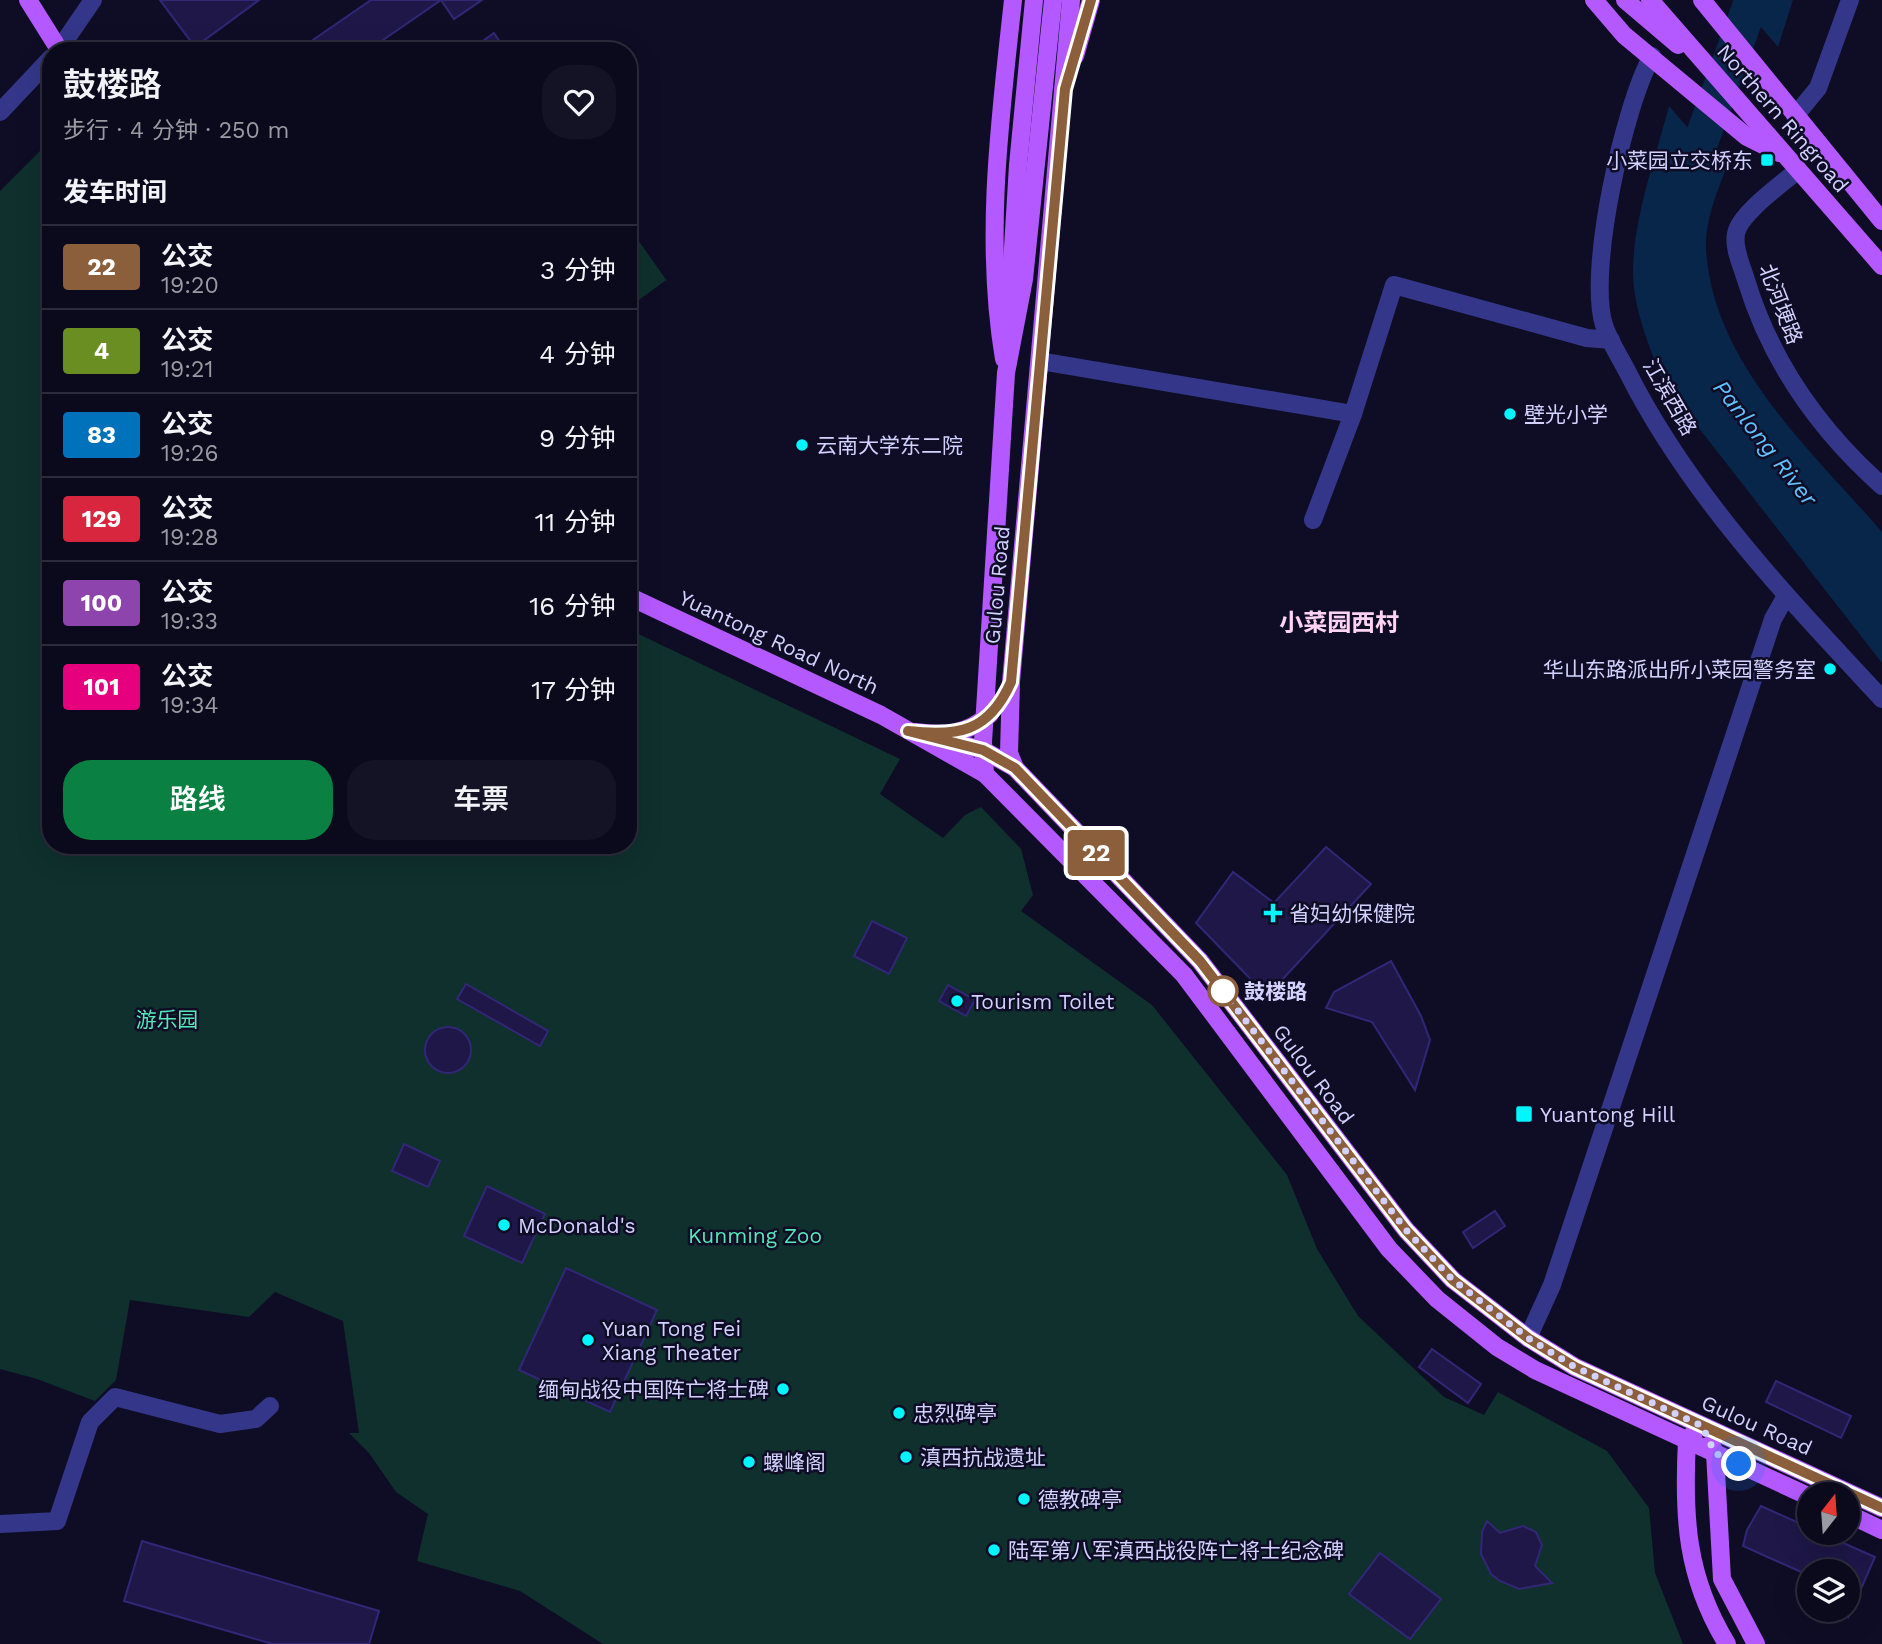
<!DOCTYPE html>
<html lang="zh">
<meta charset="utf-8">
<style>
:root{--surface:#0b0a1c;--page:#141325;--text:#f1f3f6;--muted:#9a9aa3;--line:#2b2b3b;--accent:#0b8043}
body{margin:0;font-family:"Work Sans","Noto Sans SC",sans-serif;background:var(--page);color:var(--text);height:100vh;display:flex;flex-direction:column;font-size:26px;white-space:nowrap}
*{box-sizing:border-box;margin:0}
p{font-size:23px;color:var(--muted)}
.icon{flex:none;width:38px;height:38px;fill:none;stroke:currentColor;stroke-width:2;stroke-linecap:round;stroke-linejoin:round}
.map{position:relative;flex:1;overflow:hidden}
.panel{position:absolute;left:42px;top:42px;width:595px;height:812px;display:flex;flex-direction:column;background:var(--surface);border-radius:28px;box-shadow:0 7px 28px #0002,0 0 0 2px var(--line)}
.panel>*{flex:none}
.badge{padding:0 14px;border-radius:5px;font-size:24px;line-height:46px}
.needle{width:46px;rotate:17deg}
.fabs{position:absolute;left:1797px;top:1482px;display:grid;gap:14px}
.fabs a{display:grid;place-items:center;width:63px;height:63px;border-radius:50%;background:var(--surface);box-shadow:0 7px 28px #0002,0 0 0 2px var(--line);font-size:35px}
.you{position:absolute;width:35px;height:35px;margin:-18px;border:5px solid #fff;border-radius:50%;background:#1a73e8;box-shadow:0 0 0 10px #1a73e833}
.map>.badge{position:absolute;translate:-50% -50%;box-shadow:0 0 0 4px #fff}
h2{padding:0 21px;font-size:26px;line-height:63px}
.round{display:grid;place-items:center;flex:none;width:74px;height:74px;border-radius:28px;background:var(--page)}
.summary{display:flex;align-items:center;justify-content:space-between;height:119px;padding:0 21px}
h1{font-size:33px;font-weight:600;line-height:52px}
.cta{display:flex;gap:14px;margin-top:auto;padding:14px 21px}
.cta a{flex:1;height:80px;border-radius:28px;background:var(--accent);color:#fff;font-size:28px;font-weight:600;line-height:80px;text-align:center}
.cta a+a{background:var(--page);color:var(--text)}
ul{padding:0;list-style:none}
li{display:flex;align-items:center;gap:21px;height:84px;padding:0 21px;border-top:2px solid var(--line)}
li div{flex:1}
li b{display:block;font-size:26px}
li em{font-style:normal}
li .badge{min-width:77px;font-weight:700;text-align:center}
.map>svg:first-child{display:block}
.green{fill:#0f302d}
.water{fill:#08254a}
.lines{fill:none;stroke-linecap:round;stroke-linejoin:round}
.river{stroke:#08254a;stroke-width:35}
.building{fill:#1e1748;stroke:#312776;stroke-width:2}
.minor{stroke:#343789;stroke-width:18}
.major{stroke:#b459ff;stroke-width:18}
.line-casing{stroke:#fff;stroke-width:16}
.line{stroke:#8b5e3c;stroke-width:10}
.walk{stroke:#d3d2ff;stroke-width:7;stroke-dasharray:0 12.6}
.poi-dot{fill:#00f6fd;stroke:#0f0d26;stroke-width:2.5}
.stop-dot{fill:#fff;stroke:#8b5e3c;stroke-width:3.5}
.labels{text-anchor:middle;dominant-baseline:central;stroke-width:5;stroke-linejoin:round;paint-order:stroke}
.street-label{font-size:21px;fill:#d3d2ff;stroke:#0f0d26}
.poi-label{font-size:21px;fill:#d3d2ff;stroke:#0f0d26;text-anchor:start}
.stop-label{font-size:21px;font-weight:bold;fill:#d3d2ff;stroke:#0f0d26;text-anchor:start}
.park-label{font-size:21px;fill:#53e9b9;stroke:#0f0d26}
.water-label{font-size:23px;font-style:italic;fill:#60c1ff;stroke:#0f0d26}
.quarter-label{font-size:24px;font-weight:bold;fill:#ffd4f2;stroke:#0f0d26}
</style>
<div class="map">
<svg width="1882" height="1644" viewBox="0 0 1882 1644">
<rect width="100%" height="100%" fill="#0f0d26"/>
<g class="green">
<path d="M51 140V845H628V629L900 759 880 794 943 838 965 815 981 807 1021 849 1033 895 1021 911 1152 1005 1287 1175 1317 1249 1358 1316 1444 1397 1484 1415 1498 1392 1607 1451 1649 1508 1655 1573 1683 1644H603L520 1591 417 1561 428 1514 396 1492 369 1453 349 1433H359L343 1321 275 1292 249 1317 130 1300 116 1380 95 1401 37 1379 0 1369V191Z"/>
<path d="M628 226 677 295 666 280 628 308Z"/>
</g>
<g class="water">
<path d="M1738 0H1793L1778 47Z"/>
<path d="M1669 106 1725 171C1716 195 1705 222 1706 248 1712 363 1812 451 1882 532V663L1663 382C1650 348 1634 311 1633 274 1632 223 1656 156 1669 106Z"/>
</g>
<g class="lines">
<path class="river" d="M1689 189 1695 158 1752 0"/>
</g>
<g class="building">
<path d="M160 0H259L195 47Z"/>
<path d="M371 0H441L367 51H297Z"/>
<path d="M441 0H482L454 19Z"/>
<path d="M494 33 506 51H469Z"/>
<path d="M1326 847 1371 884 1267 996 1196 923 1233 872 1274 903Z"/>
<path d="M872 921 907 938 889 974 854 956Z"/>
<path d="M1391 961 1421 1016 1430 1040 1415 1090 1372 1022 1326 1008 1334 992Z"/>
<path d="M466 984 548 1031 540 1046 457 999Z"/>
<path d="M948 985 975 1000 966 1016 939 1001Z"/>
<circle cx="448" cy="1050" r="23"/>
<path d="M404 1144 440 1161 428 1187 392 1171Z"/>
<path d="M487 1186 545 1214 522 1263 464 1236Z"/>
<path d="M1495 1211 1505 1226 1473 1248 1463 1232Z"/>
<path d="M566 1268 657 1310 610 1412 519 1370Z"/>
<path d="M1432 1349 1481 1384 1468 1403 1419 1367Z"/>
<path d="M1776 1381 1851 1416 1841 1438 1766 1402Z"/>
<path d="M1761 1506 1810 1528V1533H1821L1875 1557 1848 1618V1572H1810V1576L1743 1546 1747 1530Z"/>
<path d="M1487 1521 1500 1533 1523 1526 1536 1532 1542 1545 1535 1566 1552 1583 1519 1589 1500 1581 1491 1574 1481 1554 1482 1532Z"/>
<path d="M142 1541 379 1611 369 1644H273L124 1601Z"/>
<path d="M1380 1553 1441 1599 1410 1639 1349 1594Z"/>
</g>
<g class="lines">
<g class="minor">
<path d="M58 51 93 0"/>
<path d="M1652 56C1624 106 1587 271 1604 325 1609 341 1620 357 1628 373 1690 496 1789 599 1882 699"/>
<path d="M0 112 51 58"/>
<path d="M1795 116 1818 88 1850 0"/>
<path d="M1798 170C1782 184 1739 214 1736 234 1733 248 1742 266 1746 280 1771 362 1818 429 1882 486"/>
<path d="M1040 361 1353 414"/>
<path d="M1313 520 1353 414 1394 285 1587 338 1611 340"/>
<path d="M1528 1338 1552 1285 1773 619 1786 596"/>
<path d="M0 1524 57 1521 90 1422 115 1397 220 1424 256 1419 270 1406"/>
</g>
<g class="major">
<path d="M28 0 60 51"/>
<path d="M1053 0 1024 279 1006 373 983 742 985 774 1184 975 1389 1249 1437 1299 1497 1347 1535 1370 1810 1497"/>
<path d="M1071 0 1011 682 1009 753 1015 768 1200 961 1406 1230 1453 1280 1528 1338 1575 1367 1882 1508"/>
<path d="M1594 0 1624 35 1747 137 1779 153"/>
<path d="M1625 0 1678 45"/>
<path d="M1650 0 1882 266"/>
<path d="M1702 0 1882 221"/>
<path d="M1075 56 1091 0"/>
<path d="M1009 314 1018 165 1034 0"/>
<path d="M1004 359C984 240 1000 119 1013 0"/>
<path d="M628 596 881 715 985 774"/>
<path d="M915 732C945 736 967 735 990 714"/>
<path d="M941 739 983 750 1015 768"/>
<path d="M1694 1433 1687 1440C1683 1517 1686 1577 1727 1644"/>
<path d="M1711 1444 1715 1453 1722 1579 1756 1644"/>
<path d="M1848 1514 1882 1530"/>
</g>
</g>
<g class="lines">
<defs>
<path id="line" d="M1091 0 1065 89 1011 682C989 732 958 737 908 731L983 750 1015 768 1200 961 1406 1230 1453 1280 1528 1338 1575 1367 1882 1508"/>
</defs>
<use href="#line" class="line-casing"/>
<use href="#line" class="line"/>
<path class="walk" d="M1223 991 1406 1230 1453 1280 1528 1338 1575 1367 1702 1426 1715 1453 1739 1464"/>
</g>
<g class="poi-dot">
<rect x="1760" y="153" width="14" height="14" rx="3.5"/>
<circle cx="1510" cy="414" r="7"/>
<circle cx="802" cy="445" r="7"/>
<circle cx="1830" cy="669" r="7"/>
<path d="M1269.5 902.5h7v7h7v7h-7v7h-7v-7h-7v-7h7z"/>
<circle cx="957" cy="1001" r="7"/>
<rect x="1515" y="1105" width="18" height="18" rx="3.5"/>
<circle cx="504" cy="1225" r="7"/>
<circle cx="588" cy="1340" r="7"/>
<circle cx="783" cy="1389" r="7"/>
<circle cx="899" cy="1413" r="7"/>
<circle cx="906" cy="1457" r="7"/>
<circle cx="749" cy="1462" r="7"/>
<circle cx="1024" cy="1499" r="7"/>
<circle cx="994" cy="1550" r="7"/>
</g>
<circle class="stop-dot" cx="1223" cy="991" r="14"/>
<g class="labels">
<g class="street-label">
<text transform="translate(1783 118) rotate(49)">Northern Ringroad</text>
<text transform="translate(1781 304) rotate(69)">北河埂路</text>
<text transform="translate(1670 397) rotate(60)">江滨西路</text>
<text transform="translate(997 585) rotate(-85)">Gulou Road</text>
<text transform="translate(779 642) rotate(25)">Yuantong Road North</text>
<text transform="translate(1314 1074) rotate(53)">Gulou Road</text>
<text transform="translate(1757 1425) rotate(24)">Gulou Road</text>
</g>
<g class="poi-label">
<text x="1753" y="160" text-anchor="end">小菜园立交桥东</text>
<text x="1524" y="414">壁光小学</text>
<text x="816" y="445">云南大学东二院</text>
<text x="1816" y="669" text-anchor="end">华山东路派出所小菜园警务室</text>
<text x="1289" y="913">省妇幼保健院</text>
<text x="971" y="1001">Tourism Toilet</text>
<text x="1540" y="1114">Yuantong Hill</text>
<text x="518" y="1225">McDonald's</text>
<text x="602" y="1328">Yuan Tong Fei<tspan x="602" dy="24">Xiang Theater</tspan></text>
<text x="769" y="1389" text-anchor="end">缅甸战役中国阵亡将士碑</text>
<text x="913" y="1413">忠烈碑亭</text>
<text x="920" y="1457">滇西抗战遗址</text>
<text x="763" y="1462">螺峰阁</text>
<text x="1038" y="1499">德教碑亭</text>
<text x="1008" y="1550">陆军第八军滇西战役阵亡将士纪念碑</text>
</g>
<g class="stop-label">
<text x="1244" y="991">鼓楼路</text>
</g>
<g class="park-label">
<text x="167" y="1019">游乐园</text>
<text x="755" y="1235">Kunming Zoo</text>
</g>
<g class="water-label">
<text transform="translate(1765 443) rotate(52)">Panlong River</text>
</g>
<g class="quarter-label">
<text x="1339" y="623">小菜园西村</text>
</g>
</g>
</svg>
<div class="fabs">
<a><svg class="needle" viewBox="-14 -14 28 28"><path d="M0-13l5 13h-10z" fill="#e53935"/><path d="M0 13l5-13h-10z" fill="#9a9aa3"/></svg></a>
<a><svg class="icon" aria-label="layers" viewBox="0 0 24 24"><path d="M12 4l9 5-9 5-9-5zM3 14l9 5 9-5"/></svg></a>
</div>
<div class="you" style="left:1739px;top:1464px"></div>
<b class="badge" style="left:1096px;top:853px;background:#8b5e3c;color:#fff">22</b>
<section class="panel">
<div class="summary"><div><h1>鼓楼路</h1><p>步行 · 4 分钟 · 250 m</p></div><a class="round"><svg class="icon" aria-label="heart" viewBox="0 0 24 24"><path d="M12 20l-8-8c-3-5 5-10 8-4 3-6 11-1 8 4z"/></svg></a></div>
<h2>发车时间</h2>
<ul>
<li><span class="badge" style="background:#8b5e3c;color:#fff">22</span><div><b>公交</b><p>19:20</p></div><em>3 分钟</em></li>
<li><span class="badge" style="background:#6b8e23;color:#fff">4</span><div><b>公交</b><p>19:21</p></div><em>4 分钟</em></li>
<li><span class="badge" style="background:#0072bc;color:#fff">83</span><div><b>公交</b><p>19:26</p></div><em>9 分钟</em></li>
<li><span class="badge" style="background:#d7263d;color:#fff">129</span><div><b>公交</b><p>19:28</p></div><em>11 分钟</em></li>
<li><span class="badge" style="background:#8e44ad;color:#fff">100</span><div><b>公交</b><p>19:33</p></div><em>16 分钟</em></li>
<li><span class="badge" style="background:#e6007e;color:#fff">101</span><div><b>公交</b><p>19:34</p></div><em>17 分钟</em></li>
</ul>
<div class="cta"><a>路线</a><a>车票</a></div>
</section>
</div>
